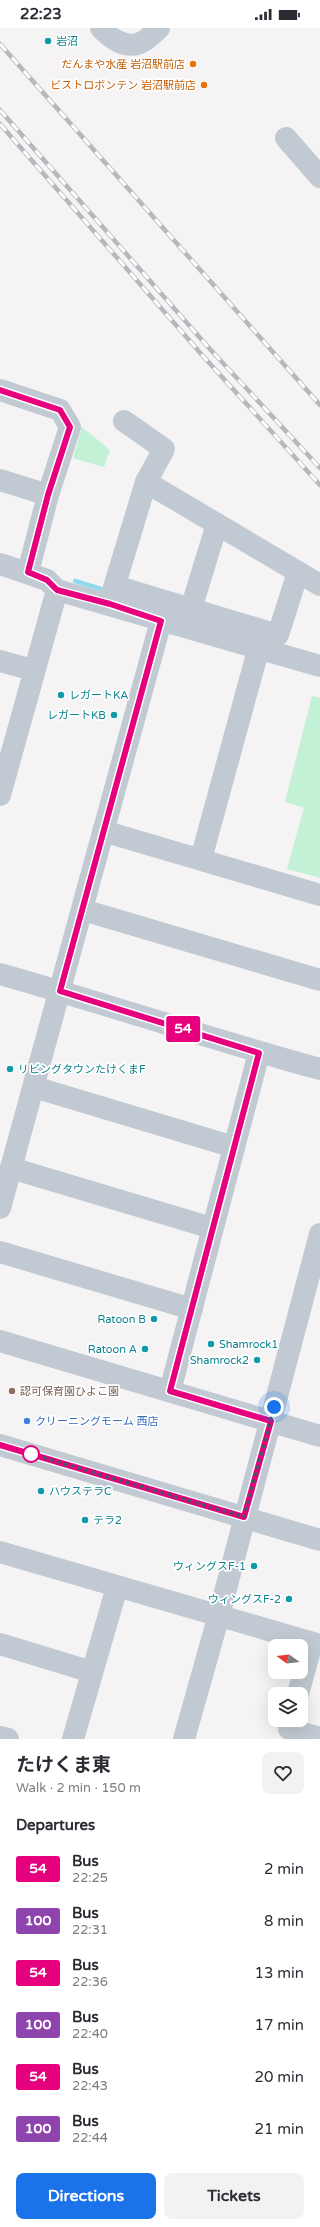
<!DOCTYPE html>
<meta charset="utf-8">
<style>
:root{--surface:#fff;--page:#f2f2f3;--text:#2b2b33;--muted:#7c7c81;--accent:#1a73e8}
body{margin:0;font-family:"Varela Round","Noto Sans JP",sans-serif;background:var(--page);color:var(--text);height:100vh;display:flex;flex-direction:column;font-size:15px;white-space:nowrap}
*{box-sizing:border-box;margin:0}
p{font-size:13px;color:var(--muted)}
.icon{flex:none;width:22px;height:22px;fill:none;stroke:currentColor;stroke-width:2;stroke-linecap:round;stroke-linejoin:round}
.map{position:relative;height:1711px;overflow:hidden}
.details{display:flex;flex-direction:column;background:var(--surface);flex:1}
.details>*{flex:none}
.badge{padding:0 8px;border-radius:3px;font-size:14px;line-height:26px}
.needle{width:26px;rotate:285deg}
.tools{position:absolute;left:268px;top:1611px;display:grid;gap:8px}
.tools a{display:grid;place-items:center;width:40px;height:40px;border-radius:8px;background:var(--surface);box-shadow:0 4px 16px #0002;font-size:20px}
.you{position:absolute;width:20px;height:20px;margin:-10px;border:3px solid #fff;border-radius:50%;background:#1a73e8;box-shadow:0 0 0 6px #1a73e833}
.map>.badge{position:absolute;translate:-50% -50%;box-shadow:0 0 0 2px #fff}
h2{padding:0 16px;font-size:15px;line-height:36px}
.round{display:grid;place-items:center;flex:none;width:42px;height:42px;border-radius:8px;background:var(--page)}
.headline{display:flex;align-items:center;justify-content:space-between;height:68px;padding:0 16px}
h1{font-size:19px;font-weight:700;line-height:30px}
.action{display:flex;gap:8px;margin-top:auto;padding:8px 16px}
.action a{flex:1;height:46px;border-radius:8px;background:var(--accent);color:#fff;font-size:16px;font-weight:700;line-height:46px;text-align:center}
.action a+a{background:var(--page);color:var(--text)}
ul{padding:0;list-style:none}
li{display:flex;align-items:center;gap:12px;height:52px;padding:0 16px}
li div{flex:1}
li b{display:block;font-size:15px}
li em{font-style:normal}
li .badge{min-width:44px;font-weight:700;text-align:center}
.status{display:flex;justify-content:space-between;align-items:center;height:28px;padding:0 20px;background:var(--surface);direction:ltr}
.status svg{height:11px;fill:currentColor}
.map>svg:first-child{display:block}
.green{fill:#c3f1d5}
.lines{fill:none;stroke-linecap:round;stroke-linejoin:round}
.stream{stroke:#90daee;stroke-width:4.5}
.minor{stroke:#c1cad2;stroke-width:22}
.rail-casing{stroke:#b5b8bd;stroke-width:4.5}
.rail{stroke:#fff;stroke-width:3;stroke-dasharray:9;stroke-linecap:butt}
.line-casing{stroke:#fff;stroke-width:9}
.line{stroke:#e6007e;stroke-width:6}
.walk{stroke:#4a5661;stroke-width:4;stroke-dasharray:0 7.2}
.culture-dot{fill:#0f9aa8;stroke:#fff;stroke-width:1.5}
.food-dot{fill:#e8710a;stroke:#fff;stroke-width:1.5}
.education-dot{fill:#8d6e63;stroke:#fff;stroke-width:1.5}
.shop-dot{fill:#3f7fe0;stroke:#fff;stroke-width:1.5}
.stop-dot{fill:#fff;stroke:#e6007e;stroke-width:2}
.labels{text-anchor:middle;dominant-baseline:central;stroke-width:3.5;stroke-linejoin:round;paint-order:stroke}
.culture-label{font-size:11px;fill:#0d838f;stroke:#fff;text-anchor:start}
.food-label{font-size:11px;fill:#c56008;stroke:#fff;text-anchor:end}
.education-label{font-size:11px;fill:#785e54;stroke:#fff;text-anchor:start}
.shop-label{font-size:11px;fill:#366cbe;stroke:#fff;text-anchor:start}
</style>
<div class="status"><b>22:23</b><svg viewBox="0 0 49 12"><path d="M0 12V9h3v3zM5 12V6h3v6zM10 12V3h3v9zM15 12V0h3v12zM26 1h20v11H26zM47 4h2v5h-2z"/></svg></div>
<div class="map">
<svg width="320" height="1711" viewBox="0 0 320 1711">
<rect width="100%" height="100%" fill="#f5f3f3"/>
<g class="green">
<path d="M82 399 110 422 104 439 73 430Z"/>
<path d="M312 668 320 670V850L287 841 304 780 285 774Z"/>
</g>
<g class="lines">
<path class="stream" d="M75 553 101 561"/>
<g class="minor">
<path d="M101 0C110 10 125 21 140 15 146 13 154 5 159 0"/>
<path d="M286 110 320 149"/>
<path d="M0 362 60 382 70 399 48 467 28 544"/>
<path d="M124 393 164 421 146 454"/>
<path d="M0 452 48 467"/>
<path d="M0 536 47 552 57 562 320 638"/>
<path d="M115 558 278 607 298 544"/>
<path d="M109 576 146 454 320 557"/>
<path d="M191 581 217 496"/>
<path d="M0 633 33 642"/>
<path d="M0 767 57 562"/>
<path d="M103 803 320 867"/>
<path d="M201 831 259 619"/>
<path d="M83 882 320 952"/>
<path d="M0 946C107 976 213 1012 320 1041"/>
<path d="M34 1059 234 1119"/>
<path d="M11 1140 212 1200"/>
<path d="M0 1180 161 593"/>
<path d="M0 1224 192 1281"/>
<path d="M0 1313 320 1408"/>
<path d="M170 1363 259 1025"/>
<path d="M0 1417 320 1512"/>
<path d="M0 1524 320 1617"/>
<path d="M0 1616 92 1644"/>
<path d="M298 1666 312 1615"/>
<path d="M289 1701 320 1710"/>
<path d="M0 1709 8 1711"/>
<path d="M73 1711 117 1559"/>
<path d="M184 1711 219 1587 320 1206"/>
</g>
<defs>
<g id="rail">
<path d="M0 16 320 377"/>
<path d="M0 82 209 320 320 440"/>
<path d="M0 96 203 328 320 457"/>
</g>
</defs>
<use href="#rail" class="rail-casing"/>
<use href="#rail" class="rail"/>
</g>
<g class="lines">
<defs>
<path id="line" d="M0 362 60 382 70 399 48 467 28 544 47 552 57 562 110 576 161 593 60 963 259 1025 170 1363 271 1393 244 1489 0 1417"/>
</defs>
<use href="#line" class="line-casing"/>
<use href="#line" class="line"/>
<path class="walk" d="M31 1426 244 1489 274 1379"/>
</g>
<g class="culture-dot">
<circle cx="48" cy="13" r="4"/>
<circle cx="61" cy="667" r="4"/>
<circle cx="114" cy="687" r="4"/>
<circle cx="10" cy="1041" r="4"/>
<circle cx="154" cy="1291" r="4"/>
<circle cx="211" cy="1316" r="4"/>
<circle cx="145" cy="1321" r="4"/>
<circle cx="257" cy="1332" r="4"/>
<circle cx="41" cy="1463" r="4"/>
<circle cx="85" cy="1492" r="4"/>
<circle cx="254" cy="1538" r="4"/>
<circle cx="289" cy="1571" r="4"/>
</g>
<g class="food-dot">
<circle cx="193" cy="36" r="4"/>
<circle cx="204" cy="57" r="4"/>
</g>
<circle class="education-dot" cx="12" cy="1363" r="4"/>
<circle class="shop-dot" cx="27" cy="1393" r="4"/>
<circle class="stop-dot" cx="31" cy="1426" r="8"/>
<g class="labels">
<g class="culture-label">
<text x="56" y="13">岩沼</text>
<text x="69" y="667">レガートKA</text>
<text x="106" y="687" text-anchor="end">レガートKB</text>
<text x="18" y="1041">リビングタウンたけくまF</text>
<text x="146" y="1291" text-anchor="end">Ratoon B</text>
<text x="219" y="1316">Shamrock1</text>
<text x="137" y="1321" text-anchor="end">Ratoon A</text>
<text x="249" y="1332" text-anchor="end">Shamrock2</text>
<text x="49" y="1463">ハウステラC</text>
<text x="93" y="1492">テラ2</text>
<text x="246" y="1538" text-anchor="end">ウィングスF-1</text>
<text x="281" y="1571" text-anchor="end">ウィングスF-2</text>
</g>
<g class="food-label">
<text x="185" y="36">だんまや水産 岩沼駅前店</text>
<text x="196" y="57">ビストロボンテン 岩沼駅前店</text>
</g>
<g class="education-label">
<text x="20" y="1363">認可保育園ひよこ園</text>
</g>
<g class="shop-label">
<text x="35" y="1393">クリーニングモーム 西店</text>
</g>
</g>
</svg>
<div class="tools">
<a><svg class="needle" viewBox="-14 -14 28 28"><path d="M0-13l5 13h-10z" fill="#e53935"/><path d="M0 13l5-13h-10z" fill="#7c7c81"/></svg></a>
<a><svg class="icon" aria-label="layers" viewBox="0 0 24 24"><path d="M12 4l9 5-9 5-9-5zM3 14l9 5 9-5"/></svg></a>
</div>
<div class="you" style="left:274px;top:1379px"></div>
<b class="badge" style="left:183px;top:1001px;background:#e6007e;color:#fff">54</b>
</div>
<section class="details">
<div class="headline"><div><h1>たけくま東</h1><p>Walk · 2 min · 150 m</p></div><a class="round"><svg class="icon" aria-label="heart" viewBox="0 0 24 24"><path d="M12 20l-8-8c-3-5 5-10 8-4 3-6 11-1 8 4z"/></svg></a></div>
<h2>Departures</h2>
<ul>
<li><span class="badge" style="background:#e6007e;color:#fff">54</span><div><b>Bus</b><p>22:25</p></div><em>2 min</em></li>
<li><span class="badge" style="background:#8e44ad;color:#fff">100</span><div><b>Bus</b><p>22:31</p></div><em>8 min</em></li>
<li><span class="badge" style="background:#e6007e;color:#fff">54</span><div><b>Bus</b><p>22:36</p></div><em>13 min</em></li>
<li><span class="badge" style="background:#8e44ad;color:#fff">100</span><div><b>Bus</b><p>22:40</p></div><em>17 min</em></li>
<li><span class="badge" style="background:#e6007e;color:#fff">54</span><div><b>Bus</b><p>22:43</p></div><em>20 min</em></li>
<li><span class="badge" style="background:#8e44ad;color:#fff">100</span><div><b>Bus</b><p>22:44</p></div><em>21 min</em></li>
</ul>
<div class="action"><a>Directions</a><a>Tickets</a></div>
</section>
